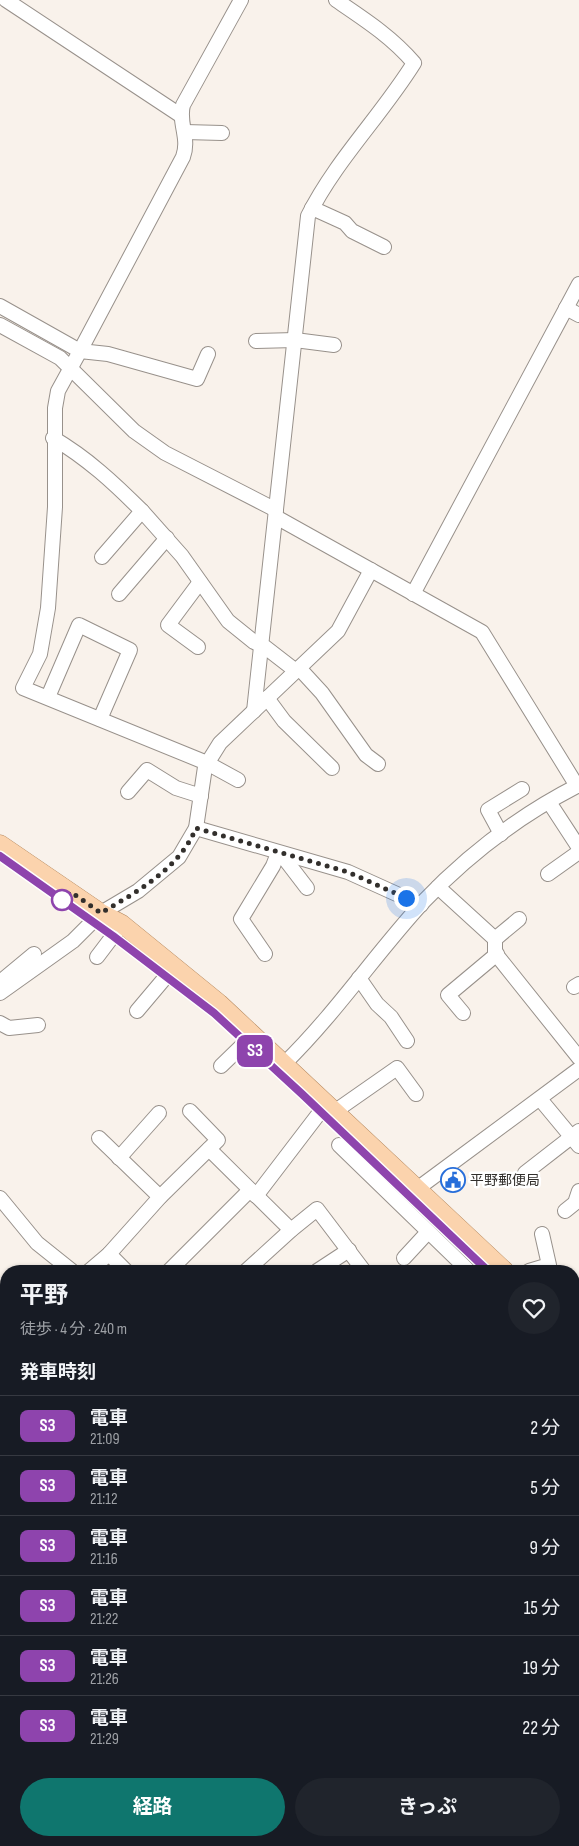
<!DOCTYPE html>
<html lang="ja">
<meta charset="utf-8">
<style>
:root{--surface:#171b24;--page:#20242c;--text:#f1f3f6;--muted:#9ea1a6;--line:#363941;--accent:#0f766e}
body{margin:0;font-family:"Sofia Sans Condensed","Noto Sans JP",sans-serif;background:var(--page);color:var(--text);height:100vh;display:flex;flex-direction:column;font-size:19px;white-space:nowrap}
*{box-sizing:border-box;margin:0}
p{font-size:16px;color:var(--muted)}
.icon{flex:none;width:28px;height:28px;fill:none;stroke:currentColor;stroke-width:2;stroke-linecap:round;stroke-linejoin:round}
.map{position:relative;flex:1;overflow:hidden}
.sheet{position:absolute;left:0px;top:1265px;width:580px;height:581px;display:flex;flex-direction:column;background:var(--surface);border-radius:20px 20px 0 0;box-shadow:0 1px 4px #0004}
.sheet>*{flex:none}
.badge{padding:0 10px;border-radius:8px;font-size:18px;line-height:32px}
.you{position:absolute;width:25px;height:25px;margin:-12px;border:4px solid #fff;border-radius:50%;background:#1a73e8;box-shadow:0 0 0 8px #1a73e833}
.map>.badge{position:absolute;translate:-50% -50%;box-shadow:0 0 0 2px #fff}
h2{padding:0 20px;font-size:19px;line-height:45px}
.round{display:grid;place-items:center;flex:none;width:52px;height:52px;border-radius:26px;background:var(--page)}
.headline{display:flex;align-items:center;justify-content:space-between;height:85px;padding:0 20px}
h1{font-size:24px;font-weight:700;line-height:38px}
.cta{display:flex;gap:10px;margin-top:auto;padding:10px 20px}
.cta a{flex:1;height:58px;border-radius:30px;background:var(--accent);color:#fff;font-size:20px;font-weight:700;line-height:58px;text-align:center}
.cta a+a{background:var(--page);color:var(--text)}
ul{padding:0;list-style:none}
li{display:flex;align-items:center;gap:15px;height:60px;padding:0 20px;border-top:1px solid var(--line)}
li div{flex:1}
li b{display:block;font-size:19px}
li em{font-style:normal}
li .badge{min-width:55px;font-weight:700;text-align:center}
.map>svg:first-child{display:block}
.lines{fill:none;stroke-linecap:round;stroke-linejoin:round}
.minor-casing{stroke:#98918b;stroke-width:16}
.major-casing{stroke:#b3875d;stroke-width:19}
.highway-casing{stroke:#b3875d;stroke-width:22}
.minor{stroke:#fff;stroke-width:14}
.major{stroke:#fbd3ad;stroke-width:18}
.highway{stroke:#f8b677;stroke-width:20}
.rail-casing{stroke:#95908b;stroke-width:5}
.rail{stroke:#fff;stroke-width:3;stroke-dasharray:9;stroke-linecap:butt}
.line-casing{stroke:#fff;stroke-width:11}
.line{stroke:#8e44ad;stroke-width:8}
.walk{stroke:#322f2c;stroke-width:5;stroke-dasharray:0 9}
.stop-dot{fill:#fff;stroke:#8e44ad;stroke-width:2.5}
.labels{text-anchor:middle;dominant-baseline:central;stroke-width:5;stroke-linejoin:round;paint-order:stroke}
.poi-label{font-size:14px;fill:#322f2c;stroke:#fff;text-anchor:start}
</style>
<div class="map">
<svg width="579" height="1846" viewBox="0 0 579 1846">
<rect width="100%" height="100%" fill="#f9f2eb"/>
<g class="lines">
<defs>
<g id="minor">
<path d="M6 0 180 115"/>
<path d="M185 132 222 133"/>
<path d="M312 208 345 223 352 231 384 247"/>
<path d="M0 306 80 351 183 157C190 138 178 123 183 105L241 0"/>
<path d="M566 308 579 315"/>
<path d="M0 325 60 358 134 431 165 453 276 510"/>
<path d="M256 341 295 340 334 345"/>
<path d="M208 354 197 379 108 354 80 351 58 391 55 408V507L48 608 40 654 23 688 207 763 238 780"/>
<path d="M53 438C87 458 114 483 142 511"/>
<path d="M276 517 482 632 577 786"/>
<path d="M102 557 142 511 182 556 228 621 254 642 265 647 296 671"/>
<path d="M119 594 167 538"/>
<path d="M413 594 579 284"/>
<path d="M198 647 168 625 200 582"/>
<path d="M299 668 322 693 366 755 378 764"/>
<path d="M48 697 79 625 130 650 100 719"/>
<path d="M267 698 284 721 332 768"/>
<path d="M254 711 308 216C336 160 381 116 414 63 392 37 364 19 336 0"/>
<path d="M128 792 147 770 176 788 201 796"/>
<path d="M549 802 579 848"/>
<path d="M196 828 348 872 421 905"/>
<path d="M501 834 488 810 522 789"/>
<path d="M281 854 307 888"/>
<path d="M548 874 579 852"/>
<path d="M438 887 495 939V953L579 1058"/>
<path d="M495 939 519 919"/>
<path d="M265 954 241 919 273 866 278 853"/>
<path d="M97 957 122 924"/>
<path d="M359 978 377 1004 391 1017 407 1041"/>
<path d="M0 982 34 954"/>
<path d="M574 987 579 984"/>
<path d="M0 993 73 941 101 913 138 891 179 857 196 828 205 767 220 743 338 631 371 570"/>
<path d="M137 1011 175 966"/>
<path d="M463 1013 448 995 497 954"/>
<path d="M0 1023 9 1028 38 1025"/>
<path d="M285 1063C336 1013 376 953 424 901 468 855 522 814 579 785"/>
<path d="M221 1066 254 1034"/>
<path d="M540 1099 579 1146"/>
<path d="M334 1112 397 1068 416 1094"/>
<path d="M99 1138 160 1197"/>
<path d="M339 1145 469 1271"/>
<path d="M209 1149 291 1230"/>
<path d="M119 1158 159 1113"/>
<path d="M525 1173 579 1131"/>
<path d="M417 1189 579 1069"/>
<path d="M256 1196 327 1103"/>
<path d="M0 1198 37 1243 72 1271"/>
<path d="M565 1211 575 1203 579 1191"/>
<path d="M109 1254 126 1271"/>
<path d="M404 1258 428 1232"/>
<path d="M89 1271 109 1254 160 1197 218 1140 190 1111"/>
<path d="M169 1271 250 1190"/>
<path d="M246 1271 291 1230 317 1209 364 1271"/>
<path d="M317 1271 349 1250"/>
<path d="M529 1271 549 1265 542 1234"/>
<path d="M0 1305 6 1310"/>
<path d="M2 1422 6 1412"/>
<path d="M0 1475 6 1459"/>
<path d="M574 1484 579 1480"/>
<path d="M574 1554 579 1550"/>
<path d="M0 1559 6 1551"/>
<path d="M574 1628 579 1632"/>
<path d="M6 1691V1692"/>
<path d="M574 1696 579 1700"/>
<path d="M0 1739 6 1726"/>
<path d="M0 1756 6 1759"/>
<path d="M574 1797 578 1801"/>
<path d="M138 1840 146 1846"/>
<path d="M295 1840 297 1846"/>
<path d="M116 1846 119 1840"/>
<path d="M318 1846 321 1840"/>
</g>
<g id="major">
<path d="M0 844 101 913 122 924 219 1003 505 1271"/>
<path d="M574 1336 579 1341"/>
</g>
<g id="highway">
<path d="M574 1664 579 1662"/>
<path d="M0 1831 6 1829"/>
<path d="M3 1846 22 1840"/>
</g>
</defs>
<use href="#minor" class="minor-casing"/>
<use href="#major" class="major-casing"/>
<use href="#highway" class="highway-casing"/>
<use href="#minor" class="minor"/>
<use href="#major" class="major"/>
<use href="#highway" class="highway"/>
<defs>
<g id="rail">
<path d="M0 856 113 936 213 1013 488 1271"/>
<path d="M574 1353 579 1358"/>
</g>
</defs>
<use href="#rail" class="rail-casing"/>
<use href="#rail" class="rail"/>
</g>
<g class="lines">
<defs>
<path id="line" d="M0 856 113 936 214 1013 302 1094 488 1271"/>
</defs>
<use href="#line" class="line-casing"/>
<use href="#line" class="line"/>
<path class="walk" d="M62 900 71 892 101 913C138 891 179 869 196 828L348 872 406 898"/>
</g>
<defs>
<symbol id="civic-ring" viewBox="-11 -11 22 22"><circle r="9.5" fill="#fff" stroke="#276eda" stroke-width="1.5"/><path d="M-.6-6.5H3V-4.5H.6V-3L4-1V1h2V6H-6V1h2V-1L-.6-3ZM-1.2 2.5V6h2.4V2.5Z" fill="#276eda"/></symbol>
</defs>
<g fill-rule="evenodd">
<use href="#civic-ring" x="439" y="1166" width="28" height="28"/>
</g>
<circle class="stop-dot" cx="62" cy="900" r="10"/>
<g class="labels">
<g class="poi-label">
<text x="470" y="1180">平野郵便局</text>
</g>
</g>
</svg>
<div class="you" style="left:406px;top:898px"></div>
<b class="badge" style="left:255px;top:1051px;background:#8e44ad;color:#fff">S3</b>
<section class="sheet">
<div class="headline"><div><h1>平野</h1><p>徒歩 · 4 分 · 240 m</p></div><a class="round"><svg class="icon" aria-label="heart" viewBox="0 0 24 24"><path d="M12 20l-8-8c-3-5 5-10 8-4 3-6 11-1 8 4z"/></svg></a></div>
<h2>発車時刻</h2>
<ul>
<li><span class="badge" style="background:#8e44ad;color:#fff">S3</span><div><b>電車</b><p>21:09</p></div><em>2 分</em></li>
<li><span class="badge" style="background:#8e44ad;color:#fff">S3</span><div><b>電車</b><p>21:12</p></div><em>5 分</em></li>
<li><span class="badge" style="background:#8e44ad;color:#fff">S3</span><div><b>電車</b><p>21:16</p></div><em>9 分</em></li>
<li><span class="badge" style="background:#8e44ad;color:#fff">S3</span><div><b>電車</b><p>21:22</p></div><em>15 分</em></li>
<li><span class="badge" style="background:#8e44ad;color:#fff">S3</span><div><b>電車</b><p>21:26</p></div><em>19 分</em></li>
<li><span class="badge" style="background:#8e44ad;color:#fff">S3</span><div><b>電車</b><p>21:29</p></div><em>22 分</em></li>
</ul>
<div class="cta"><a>経路</a><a>きっぷ</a></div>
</section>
</div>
